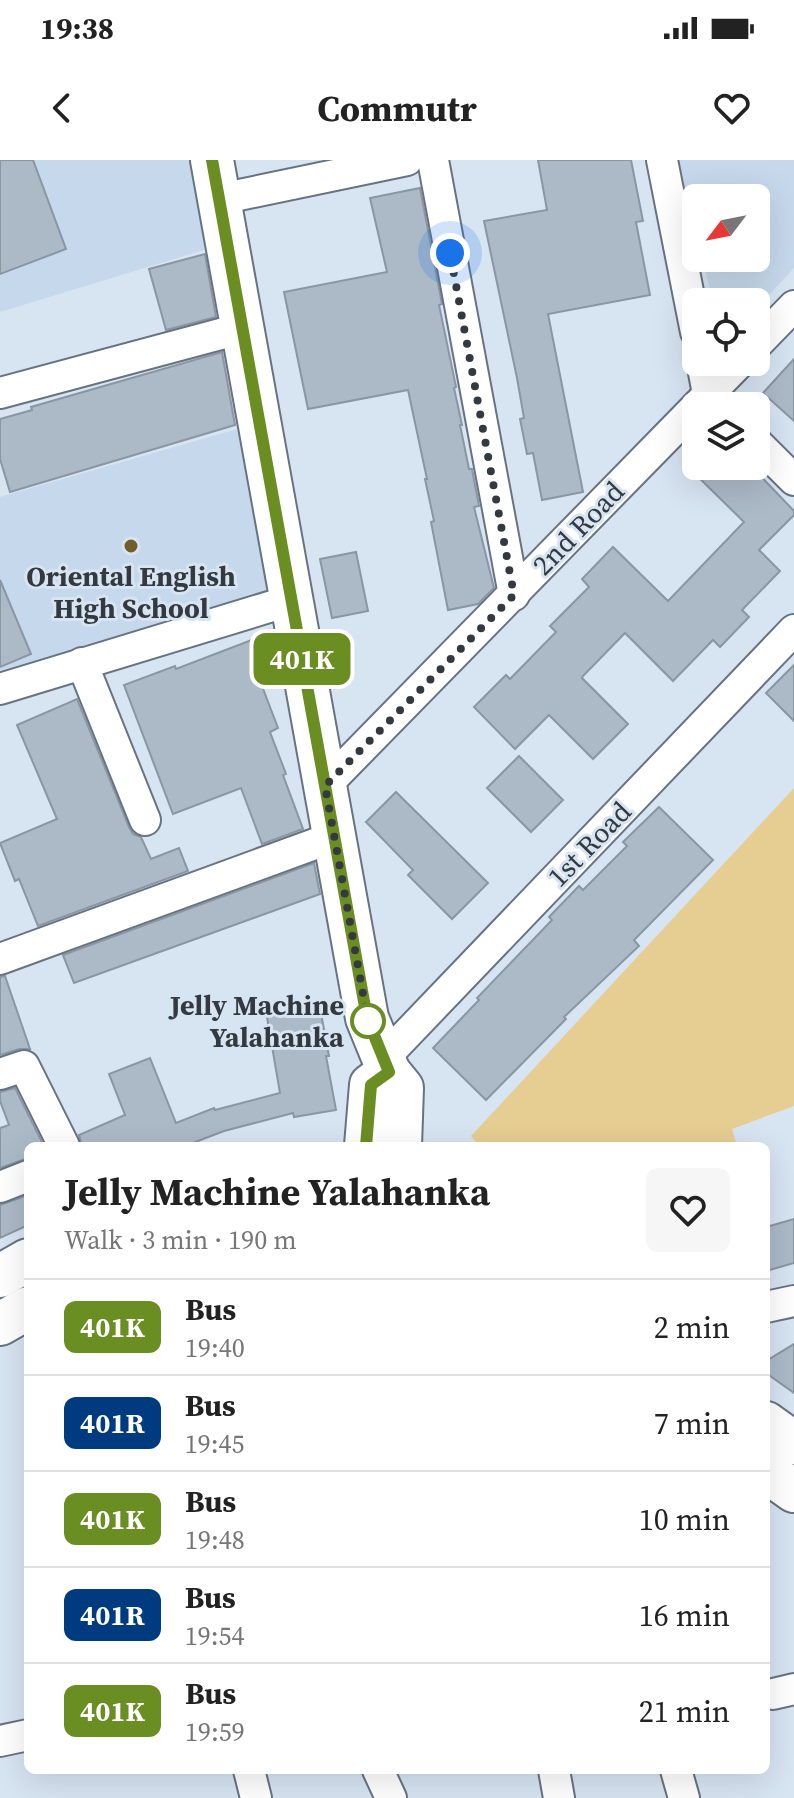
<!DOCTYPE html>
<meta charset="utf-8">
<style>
:root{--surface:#fff;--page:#f6f6f6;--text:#222;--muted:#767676;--line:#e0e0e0}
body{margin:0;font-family:"Source Serif 4",serif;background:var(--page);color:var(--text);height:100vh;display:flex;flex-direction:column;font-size:30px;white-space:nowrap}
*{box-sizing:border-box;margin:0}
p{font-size:26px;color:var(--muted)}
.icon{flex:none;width:44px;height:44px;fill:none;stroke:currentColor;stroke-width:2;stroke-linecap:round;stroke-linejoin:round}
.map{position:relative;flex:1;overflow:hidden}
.panel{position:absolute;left:24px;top:982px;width:746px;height:632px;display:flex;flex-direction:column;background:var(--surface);border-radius:12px;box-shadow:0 8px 32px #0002}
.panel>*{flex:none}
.badge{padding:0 16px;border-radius:12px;font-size:28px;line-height:52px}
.needle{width:52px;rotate:238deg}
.controls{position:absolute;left:682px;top:24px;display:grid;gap:16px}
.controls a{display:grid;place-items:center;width:88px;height:88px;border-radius:12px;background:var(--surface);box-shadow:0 8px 32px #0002;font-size:40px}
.you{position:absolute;width:40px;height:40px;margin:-20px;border:6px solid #fff;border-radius:50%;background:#1a73e8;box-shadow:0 0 0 12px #1a73e833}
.map>.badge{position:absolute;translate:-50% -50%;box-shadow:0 0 0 4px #fff}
.round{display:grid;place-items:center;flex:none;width:84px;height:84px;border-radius:12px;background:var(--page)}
.summary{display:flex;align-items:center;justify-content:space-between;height:136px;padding:0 40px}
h1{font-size:38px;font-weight:700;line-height:60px}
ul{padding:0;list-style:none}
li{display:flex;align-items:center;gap:24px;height:96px;padding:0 40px;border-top:2px solid var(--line)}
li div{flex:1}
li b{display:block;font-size:30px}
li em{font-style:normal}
li .badge{min-width:88px;font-weight:700;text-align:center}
.status{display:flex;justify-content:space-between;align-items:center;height:56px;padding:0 40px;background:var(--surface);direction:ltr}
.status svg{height:22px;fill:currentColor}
header{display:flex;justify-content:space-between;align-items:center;height:104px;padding:0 40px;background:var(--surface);font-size:36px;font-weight:700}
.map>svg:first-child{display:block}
.built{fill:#c6d8eb}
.green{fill:#e6cd91}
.building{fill:#acb9c7;stroke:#8996a3;stroke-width:2}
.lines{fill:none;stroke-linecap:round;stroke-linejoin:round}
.minor-casing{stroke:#677380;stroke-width:34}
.secondary-casing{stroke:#677380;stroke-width:46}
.minor{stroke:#fff;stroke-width:30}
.secondary{stroke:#fff;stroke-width:42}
.line-casing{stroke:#fff;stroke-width:18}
.line{stroke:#6b8e23;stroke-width:12}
.walk{stroke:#33393e;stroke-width:8;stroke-dasharray:0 14.4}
.poi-dot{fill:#725e2d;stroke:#d7e4f2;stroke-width:3}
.stop-dot{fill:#fff;stroke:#6b8e23;stroke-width:4}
.labels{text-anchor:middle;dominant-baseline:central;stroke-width:6;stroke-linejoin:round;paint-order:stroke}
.street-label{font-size:28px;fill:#33393e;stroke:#d7e4f2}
.poi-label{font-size:28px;font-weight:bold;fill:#33393e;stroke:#d7e4f2}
.stop-label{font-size:28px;font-weight:bold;fill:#33393e;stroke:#d7e4f2;text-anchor:end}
</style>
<div class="status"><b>19:38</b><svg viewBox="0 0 49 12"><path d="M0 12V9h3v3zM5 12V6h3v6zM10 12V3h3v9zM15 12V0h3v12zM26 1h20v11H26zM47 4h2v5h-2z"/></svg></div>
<header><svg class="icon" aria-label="back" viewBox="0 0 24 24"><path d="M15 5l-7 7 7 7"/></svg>Commutr<svg class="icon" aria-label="heart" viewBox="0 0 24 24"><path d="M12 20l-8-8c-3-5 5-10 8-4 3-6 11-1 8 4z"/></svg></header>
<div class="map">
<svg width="794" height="1638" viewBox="0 0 794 1638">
<rect width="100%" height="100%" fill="#d7e4f2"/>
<g class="built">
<path d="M0 0H205L220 85 0 152Z"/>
<path d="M677 0H794V108L756 149V142H713L702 98H756V38H696V76Z"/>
<path d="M241 268 271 435 0 523V337Z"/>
</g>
<path class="green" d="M794 628V946L732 969 737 986H479L471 976Z"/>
<g class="building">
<path d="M0 0H33L66 89 0 114Z"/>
<path d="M538 0H631L643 61 636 62 650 135 548 154 583 332 542 340 533 293 527 294 520 259 524 258 517 218 484 61 547 50Z"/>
<path d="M420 28 442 144 439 145 456 227 454 228 462 265H460L469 309H472L479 346 474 347 494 428 478 444 448 450 431 362 434 361 425 319H427L408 230 308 249 284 132 387 112 370 38Z"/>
<path d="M205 94 216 157 166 170 149 109Z"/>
<path d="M222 192 235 265 10 332 0 299V259L32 250 31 247Z"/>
<path d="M794 199V261L763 233Z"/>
<path d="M687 306H751L794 351V355L759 390 780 411 742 450 749 457 720 487 713 480 673 521 625 473 583 516 582 518 628 564 593 599 549 555 515 589 474 547 506 515 510 519 556 472 550 466 589 427 582 419 613 387 668 441 744 362Z"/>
<path d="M356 392 368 451 332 458 320 399Z"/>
<path d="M0 420 31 494 0 507Z"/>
<path d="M265 475 281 519 262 526 278 568 270 572 286 614 283 615 303 669 262 684 241 628 173 654 124 525 175 506 176 509Z"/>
<path d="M794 505V561L766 533Z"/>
<path d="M77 539 129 667 133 674 141 677 151 699 179 688 188 711 38 766 19 719 15 721 0 683 57 659 17 565Z"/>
<path d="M519 596 563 640 531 672 487 628Z"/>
<path d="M396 632 488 723 452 759 408 715 413 710 366 662Z"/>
<path d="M659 647 713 700 634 780 639 786 564 857 566 859 486 940 433 888 479 840 477 838 552 760 549 757 579 726 583 730 627 686 623 682Z"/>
<path d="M314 703 320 734 74 823 63 795Z"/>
<path d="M5 816 30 889H19L0 895V817Z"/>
<path d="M320 848 329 896H326L336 950 294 957 293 953 224 971 185 986H82L79 975 125 955 109 914 150 898 176 963 214 948 215 950 280 933 267 857Z"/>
<path d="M15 928 44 986H28V998L0 1008V968L9 965 0 941V932Z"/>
<path d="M28 1035V1065L0 1078V1045Z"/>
<path d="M794 1059V1103L766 1111V1067Z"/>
<path d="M794 1184V1233L766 1213V1201Z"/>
</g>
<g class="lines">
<defs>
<g id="minor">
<path d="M433 0 514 435"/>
<path d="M662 0 696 172"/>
<path d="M220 39 407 0"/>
<path d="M756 185 794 146"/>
<path d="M702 202 708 234 719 245"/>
<path d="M0 233 243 168"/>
<path d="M697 246 740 202"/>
<path d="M756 282 794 320"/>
<path d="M82 503 145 660"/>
<path d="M0 529 292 440"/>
<path d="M325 626 696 247"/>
<path d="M0 799 334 677"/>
<path d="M383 899 794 470"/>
<path d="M0 914 24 906 64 986"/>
<path d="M0 1027 28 1016"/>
<path d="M766 1147 794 1141"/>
<path d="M773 1534 794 1529"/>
<path d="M0 1581 28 1575"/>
<path d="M249 1610 256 1638"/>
<path d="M378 1610 391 1638"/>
<path d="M554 1610 559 1638"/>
<path d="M676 1610 684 1638"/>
</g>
<g id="secondary">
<path d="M212 0 367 858 389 912 402 928 400 986"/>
<path d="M366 986 371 925 389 912"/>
<path d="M0 1116 28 1100"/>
<path d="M0 1164 28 1148"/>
<path d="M766 1263 794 1283"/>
<path d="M766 1311 794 1331"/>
</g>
</defs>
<use href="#minor" class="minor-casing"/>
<use href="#secondary" class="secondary-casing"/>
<use href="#minor" class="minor"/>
<use href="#secondary" class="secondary"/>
</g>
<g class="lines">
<defs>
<path id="line" d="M212 0 367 858 389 912 371 925 366 986"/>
</defs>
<use href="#line" class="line-casing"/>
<use href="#line" class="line"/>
<path class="walk" d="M368 861 325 626 514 435 450 93"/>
</g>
<circle class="poi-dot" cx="131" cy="386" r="8"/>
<circle class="stop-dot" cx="368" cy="861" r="16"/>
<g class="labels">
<g class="street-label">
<text transform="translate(578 368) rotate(-46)">2nd Road</text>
<text transform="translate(589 684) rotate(-46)">1st Road</text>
</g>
<g class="poi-label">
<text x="131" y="416">Oriental English<tspan x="131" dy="32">High School</tspan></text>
</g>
<g class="stop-label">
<text x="344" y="845">Jelly Machine<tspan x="344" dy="32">Yalahanka</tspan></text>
</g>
</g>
</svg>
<div class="controls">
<a><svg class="needle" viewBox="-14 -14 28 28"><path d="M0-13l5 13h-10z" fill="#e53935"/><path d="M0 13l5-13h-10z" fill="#767676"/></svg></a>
<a><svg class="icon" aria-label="locate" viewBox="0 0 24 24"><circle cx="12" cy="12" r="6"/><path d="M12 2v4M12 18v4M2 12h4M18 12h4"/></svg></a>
<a><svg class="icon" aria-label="layers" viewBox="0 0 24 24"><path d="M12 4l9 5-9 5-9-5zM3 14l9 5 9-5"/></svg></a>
</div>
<div class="you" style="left:450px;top:93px"></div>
<b class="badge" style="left:302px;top:499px;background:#6b8e23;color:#fff">401K</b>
<section class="panel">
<div class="summary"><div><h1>Jelly Machine Yalahanka</h1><p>Walk · 3 min · 190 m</p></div><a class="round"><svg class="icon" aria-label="heart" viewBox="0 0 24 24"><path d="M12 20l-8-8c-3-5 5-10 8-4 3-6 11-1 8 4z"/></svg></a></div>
<ul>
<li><span class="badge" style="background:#6b8e23;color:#fff">401K</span><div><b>Bus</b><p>19:40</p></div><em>2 min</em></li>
<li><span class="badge" style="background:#003b80;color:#fff">401R</span><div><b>Bus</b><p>19:45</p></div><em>7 min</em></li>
<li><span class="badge" style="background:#6b8e23;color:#fff">401K</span><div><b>Bus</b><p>19:48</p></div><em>10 min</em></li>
<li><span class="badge" style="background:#003b80;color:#fff">401R</span><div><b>Bus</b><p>19:54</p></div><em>16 min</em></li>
<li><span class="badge" style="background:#6b8e23;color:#fff">401K</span><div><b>Bus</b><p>19:59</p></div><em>21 min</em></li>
</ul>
</section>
</div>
